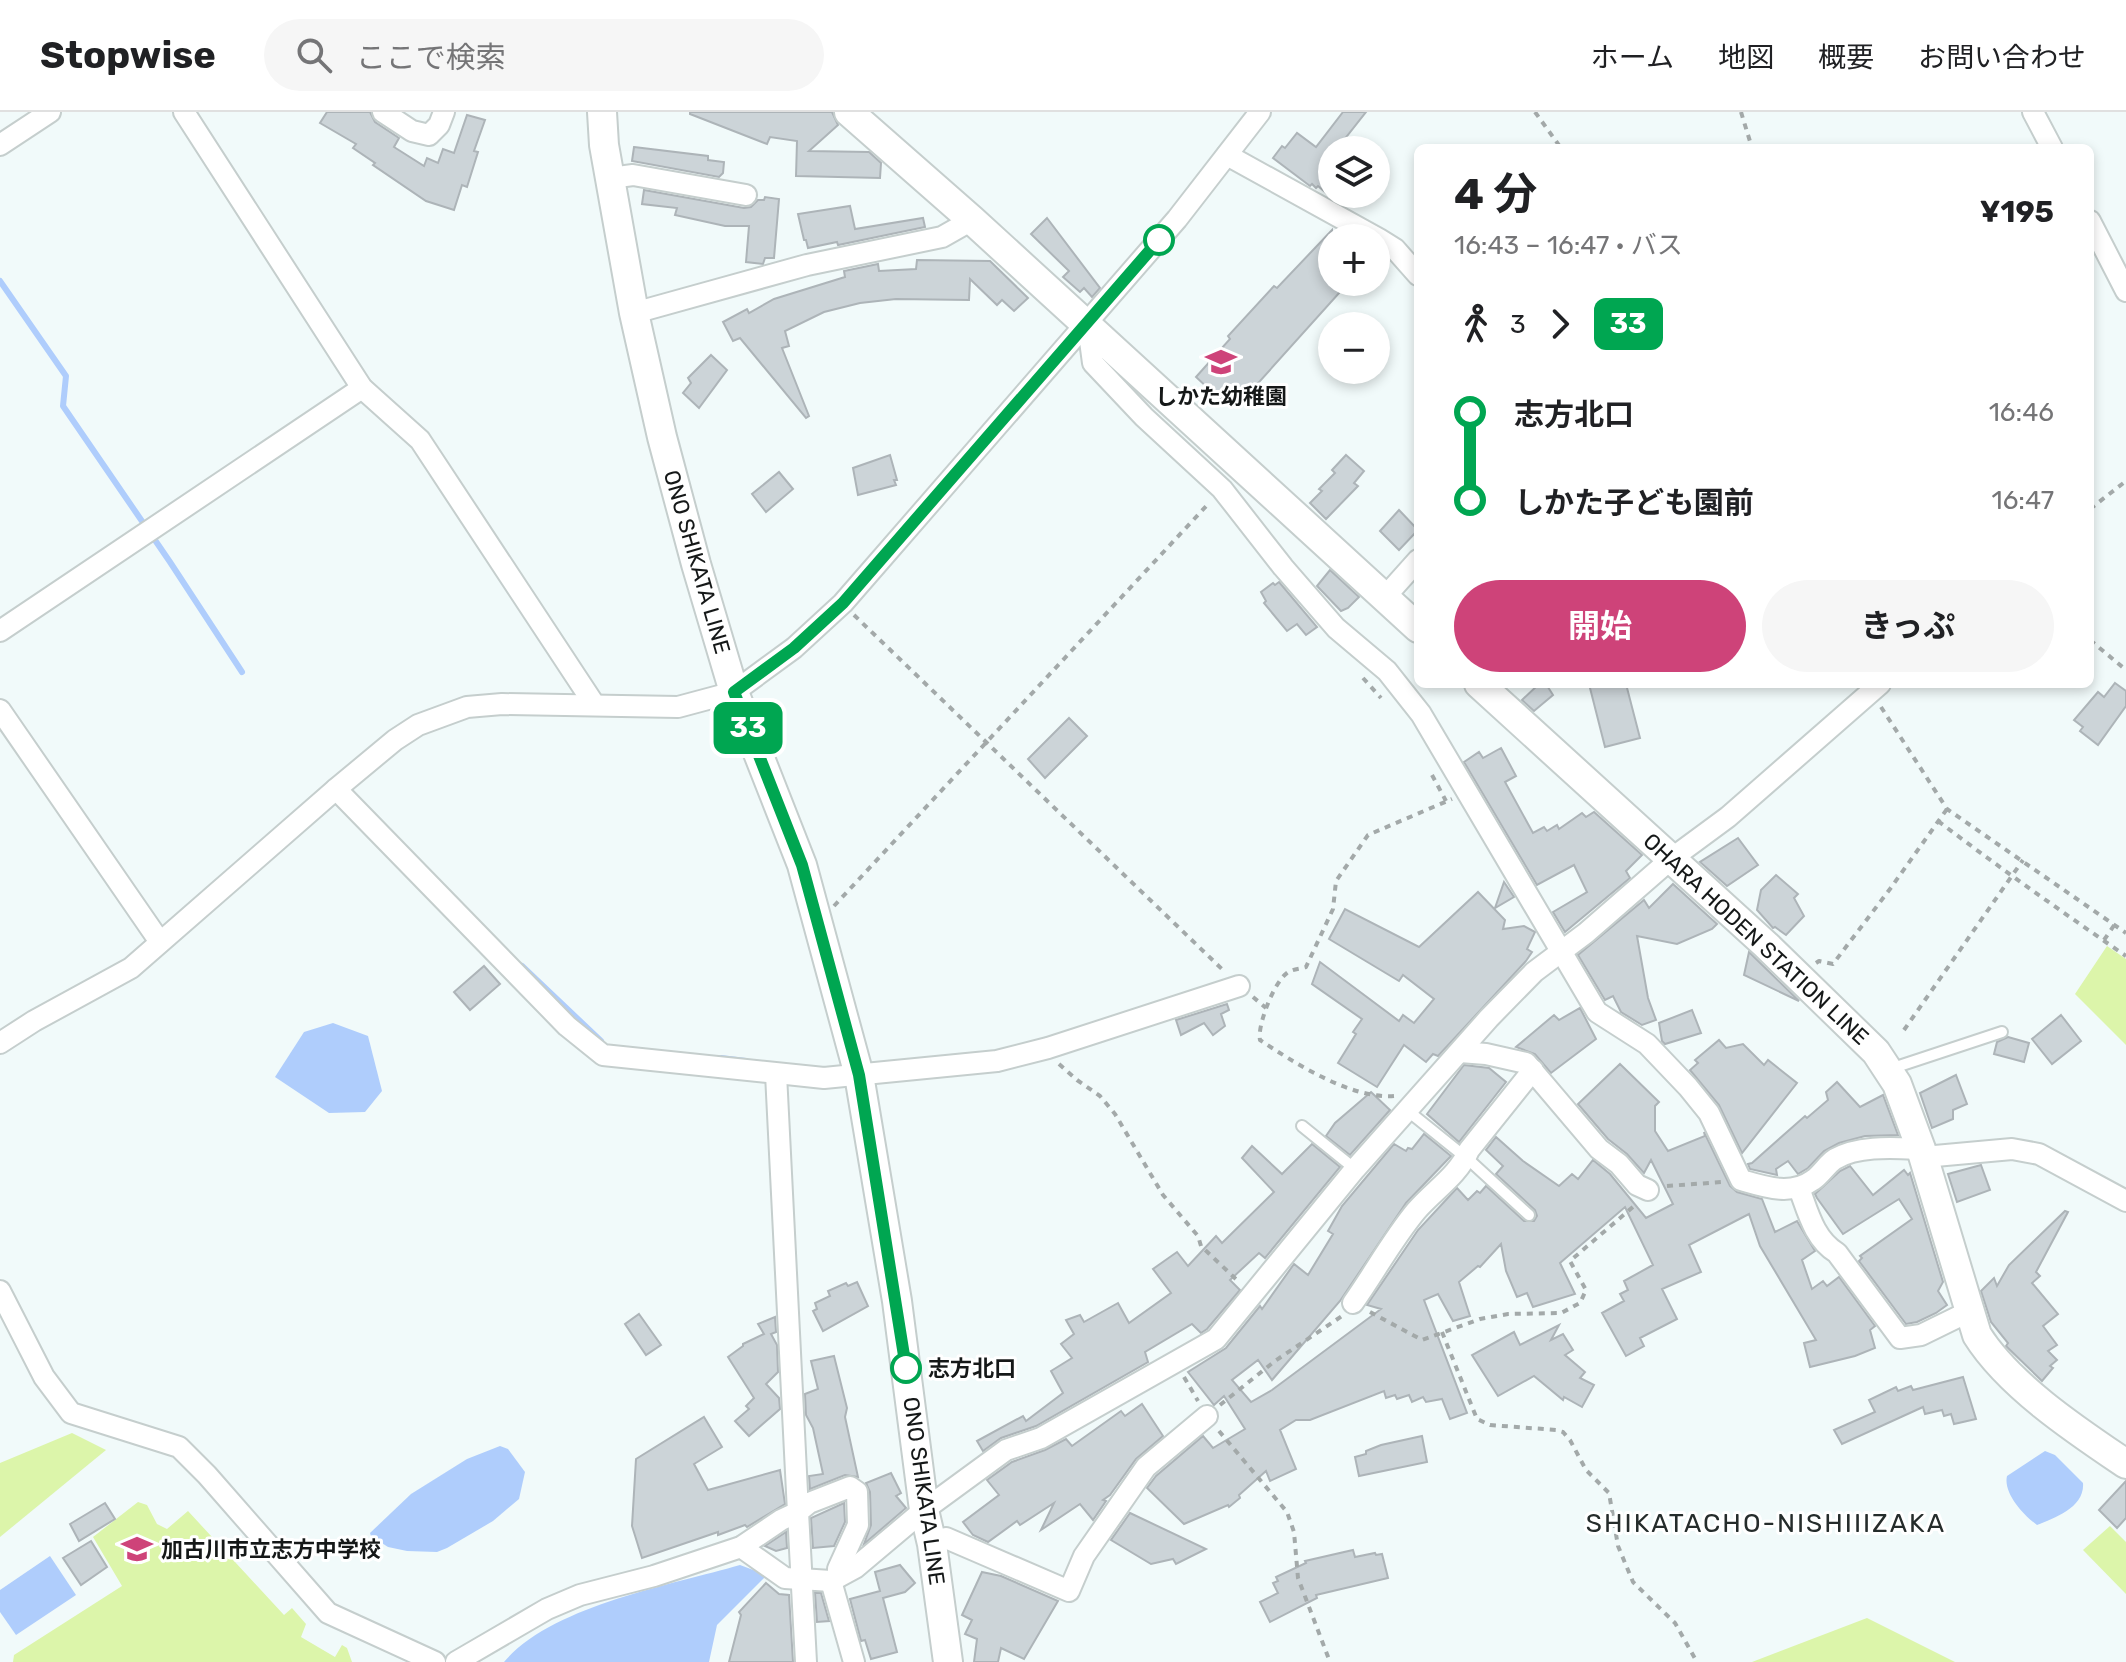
<!DOCTYPE html>
<html lang="ja">
<meta charset="utf-8">
<style>
:root{--surface:#fff;--page:#f6f6f6;--text:#202124;--muted:#757577;--line:#e0e0e0;--accent:#ce4379}
body{margin:0;font-family:Rubik,"Noto Sans JP",sans-serif;background:var(--page);color:var(--text);height:100vh;display:flex;flex-direction:column;font-size:30px;white-space:nowrap}
*{box-sizing:border-box;margin:0}
p{font-size:26px;color:var(--muted)}
.icon{flex:none;width:44px;height:44px;fill:none;stroke:currentColor;stroke-width:2;stroke-linecap:round;stroke-linejoin:round}
.map{position:relative;flex:1;overflow:hidden}
.sheet{position:absolute;left:1414px;top:32px;width:680px;height:544px;display:flex;flex-direction:column;background:var(--surface);border-radius:12px;box-shadow:0 4px 12px #0003}
.sheet>*{flex:none}
.badge{padding:0 16px;border-radius:12px;font-size:28px;line-height:52px}
.fabs{position:absolute;left:1318px;top:24px;display:grid;gap:16px}
.fabs a{display:grid;place-items:center;width:72px;height:72px;border-radius:50%;background:var(--surface);box-shadow:0 4px 12px #0003;font-size:40px}
.map>.badge{position:absolute;translate:-50% -50%;box-shadow:0 0 0 4px #fff}
.legs{display:flex;align-items:center;gap:12px;height:88px;padding:0 40px;font-size:26px}
.legs p{margin-inline-start:auto}
.headline{display:flex;align-items:center;justify-content:space-between;height:136px;padding:0 40px}
h1{font-size:44px;font-weight:700;line-height:60px}
.cta{display:flex;gap:16px;margin-top:auto;padding:16px 40px}
.cta a{flex:1;height:92px;border-radius:48px;background:var(--accent);color:#fff;font-size:32px;font-weight:700;line-height:92px;text-align:center}
.cta a+a{background:var(--page);color:var(--text)}
ul{padding:0 40px;list-style:none}
li{display:flex;align-items:center;gap:28px;height:88px;font-size:30px}
li i{display:grid;place-items:center;width:12px;height:100%;margin:0 10px;background:currentColor}
li i::after{content:'';width:20px;height:20px;margin:-10px;border:6px solid;border-radius:50%;background:var(--surface)}
li p{margin-inline-start:auto}
li:first-child i{background:linear-gradient(#0000 50%,currentColor 0)}
li:last-child i{background:linear-gradient(currentColor 50%,#0000 0)}
header{display:flex;align-items:center;gap:48px;box-sizing:border-box;height:112px;padding:0 40px;background:var(--surface);border-bottom:2px solid var(--line)}
header strong{font-size:38px}
nav{display:flex;gap:44px;margin-inline-start:auto;font-size:28px}
.search{width:560px;height:72px;background:var(--page);display:flex;align-items:center;gap:20px;box-sizing:border-box;padding:0 28px;border-radius:44px;color:var(--muted);font-size:30px}
.map>svg:first-child{display:block}
.green{fill:#dcf5aa}
.water{fill:#afcdfc}
.lines{fill:none;stroke-linecap:round;stroke-linejoin:round}
.stream{stroke:#afcdfc;stroke-width:6}
.building{fill:#ccd4d8;stroke:#adb4b8;stroke-width:2}
.service-casing{stroke:#c5cecd;stroke-width:14}
.minor-casing{stroke:#c5cecd;stroke-width:24}
.secondary-casing{stroke:#c5cecd;stroke-width:32}
.path{stroke:#a3a9a9;stroke-width:4;stroke-dasharray:6 6;stroke-linecap:butt}
.service{stroke:#fff;stroke-width:10}
.minor{stroke:#fff;stroke-width:20}
.secondary{stroke:#fff;stroke-width:28}
.line-1-casing{stroke:#fff;stroke-width:18}
.line-1{stroke:#00a651;stroke-width:12}
.stop-1-dot{fill:#fff;stroke:#00a651;stroke-width:4}
.labels{text-anchor:middle;dominant-baseline:central;stroke-width:6;stroke-linejoin:round;paint-order:stroke}
.poi-label{font-size:22px;font-weight:bold;fill:#151818;stroke:#fff}
.street-label{font-size:22px;fill:#151818;stroke:#fff}
.stop-label{font-size:22px;font-weight:bold;fill:#151818;stroke:#fff;text-anchor:start}
.quarter-label{font-size:26px;letter-spacing:2px;fill:#252c2b;stroke:#fff}
</style>
<header>
<strong>Stopwise</strong>
<div class="search"><svg class="icon" aria-label="search" viewBox="0 0 24 24"><circle cx="10" cy="10" r="6"/><path d="M15 15l6 6"/></svg>ここで検索</div>
<nav><a>ホーム</a><a>地図</a><a>概要</a><a>お問い合わせ</a></nav>
</header>
<div class="map">
<svg width="2126" height="1550" viewBox="0 0 2126 1550">
<rect width="100%" height="100%" fill="#f1fafa"/>
<g class="green">
<path d="M2107 834 2126 847V933L2075 882Z"/>
<path d="M72 1321 106 1338 0 1425V1351Z"/>
<path d="M138 1390 147 1393 157 1412 167 1417 188 1399 284 1503 292 1496 306 1512 301 1525 335 1545 342 1533 347 1536 352 1550H13L14 1543 122 1474 93 1425Z"/>
<path d="M2110 1414 2126 1430V1482L2083 1438Z"/>
<path d="M1867 1506 1955 1550H1752Z"/>
</g>
<g class="water">
<path d="M333 911 368 924 382 979 365 1000 329 1001 275 965 304 920Z"/>
<path d="M500 1334 508 1337 525 1360 519 1387 493 1409 447 1436 437 1440 407 1439 388 1435 371 1424 370 1421 411 1382 467 1347Z"/>
<path d="M2045 1339 2055 1343 2083 1371C2085 1395 2055 1406 2037 1413 2023 1403 2003 1381 2007 1364Z"/>
<path d="M50 1444 76 1483 16 1523 0 1500V1478Z"/>
<path d="M740 1453 767 1463 717 1513 709 1550H504C551 1494 671 1473 740 1453Z"/>
</g>
<g class="lines">
<g class="stream">
<path d="M0 169 66 264 63 294 170 450 242 560"/>
<path d="M522 854 601 929"/>
<path d="M721 946 746 949"/>
</g>
</g>
<g class="building">
<path d="M327 0H370L375 10 399 26 394 35 424 54 427 46 438 51 443 37 454 41 467 3 485 8 474 39 478 40 467 75 462 73 454 98 426 89 373 53 375 51 353 36 356 32 320 11Z"/>
<path d="M690 0H832L838 13 809 39 869 40 881 51 880 66 796 64 797 29 770 25 767 32 690 2Z"/>
<path d="M1343 0H1366L1336 38H1332V86L1318 74 1316 76 1312 72 1310 74 1273 46 1282 34 1285 36 1297 21 1316 35Z"/>
<path d="M634 35 708 44V48L724 50 723 61 719 65 632 49Z"/>
<path d="M644 78 744 96 751 95 758 88H764L765 85 779 87 774 146H765L763 152 746 150 749 114H725L675 103 677 96 642 92Z"/>
<path d="M850 94 855 117 923 106 925 115 838 133 837 130 808 136 806 128H804L798 102Z"/>
<path d="M1047 106 1100 176 1092 185 1084 176 1080 180 1063 165 1069 159 1031 122Z"/>
<path d="M1332 118V170H1349L1242 289 1233 282 1224 291 1196 265 1230 227 1228 224 1274 174 1277 176Z"/>
<path d="M917 148 990 149 1028 186 1014 199 1002 188 997 193 970 167 969 188 896 187 860 191 824 200 785 219 789 234 782 236 809 304 806 306 740 226 733 229 723 210 747 197 749 201 774 187 845 165 844 159 878 152 879 159 916 157Z"/>
<path d="M711 243 727 258 699 296 683 281 691 271 688 266Z"/>
<path d="M890 343 897 368H894L896 373 858 383 853 356Z"/>
<path d="M1346 343 1364 359 1354 371 1358 374 1326 407 1310 391 1322 379 1319 377 1335 361 1332 358Z"/>
<path d="M779 360 793 377 766 400 752 382Z"/>
<path d="M1399 398 1418 418 1399 438 1380 419Z"/>
<path d="M1330 458 1359 485 1348 496 1341 499 1317 474Z"/>
<path d="M1279 470 1317 515 1306 523 1297 512 1287 519 1264 491 1266 489 1261 480 1273 471 1275 473Z"/>
<path d="M2115 571 2126 579V594L2098 633 2080 619 2083 615 2074 608 2098 580 2104 585Z"/>
<path d="M1539 572H1546L1553 583 1534 599 1522 588Z"/>
<path d="M1589 572H1626L1640 626 1605 635Z"/>
<path d="M1069 606 1087 624 1045 666 1028 647Z"/>
<path d="M1501 636 1516 664 1505 670 1533 721 1544 715 1547 719 1557 713 1559 717 1582 701 1586 705 1594 700 1642 743 1626 759 1630 766 1565 820 1553 800 1587 780 1574 753 1537 773 1464 650 1479 640 1483 646Z"/>
<path d="M1738 726 1758 753 1727 774 1700 750Z"/>
<path d="M1776 763 1798 782 1794 786 1804 804 1786 823 1775 815 1773 816 1757 798 1761 778Z"/>
<path d="M1504 770 1514 785 1495 796Z"/>
<path d="M1673 772 1717 812 1712 817 1677 832 1637 824 1648 886 1656 908 1642 913 1621 900 1613 884 1605 888 1578 843 1644 788 1649 796Z"/>
<path d="M1478 780 1505 808 1503 817 1524 814 1535 820 1527 837 1532 840 1526 849 1438 944 1433 942 1426 950 1404 933 1377 975 1338 951 1356 922 1353 920 1362 907 1312 872 1320 850 1399 909 1403 903 1414 911 1434 887 1403 863 1399 869 1329 827 1345 797 1419 835Z"/>
<path d="M1749 840 1754 845 1799 889 1744 863Z"/>
<path d="M484 854 500 872 470 898 454 880Z"/>
<path d="M1227 892 1229 898 1221 902 1225 914 1213 923 1204 911 1181 923 1176 908Z"/>
<path d="M1580 896 1596 927 1551 961 1535 942 1516 935 1554 903 1559 908Z"/>
<path d="M1692 898 1701 921 1665 932 1662 929 1659 911Z"/>
<path d="M2061 903 2081 929 2052 952 2032 927Z"/>
<path d="M2008 925 2029 931 2024 950 1994 942 1997 930Z"/>
<path d="M1719 928 1726 936 1743 932 1764 953 1768 948 1797 971 1742 1041 1719 993 1690 958 1698 951 1695 948Z"/>
<path d="M1620 952 1659 990 1655 994V1019L1668 1039 1705 1024 1704 1020 1730 1074 1737 1080 1762 1087 1775 1120 1797 1109 1815 1139 1802 1148 1812 1177 1823 1169 1827 1174 1839 1165 1875 1214 1870 1218 1875 1236 1855 1244 1810 1255 1804 1231 1816 1228 1760 1134 1749 1102 1689 1133 1701 1160 1662 1177 1677 1207 1640 1226 1644 1234 1626 1244 1602 1201 1624 1189 1620 1182 1628 1178 1624 1169 1653 1153 1625 1095 1560 1151 1575 1182 1533 1195 1527 1181 1517 1185 1506 1159 1501 1132 1480 1155 1478 1154 1459 1170 1470 1204 1453 1209 1438 1182 1424 1188 1467 1301 1450 1307 1442 1287 1426 1290 1423 1285 1412 1290 1409 1283 1397 1287 1395 1283 1386 1286 1384 1279 1310 1308H1296L1280 1318 1296 1357 1270 1369 1266 1359 1239 1383 1240 1386 1229 1395 1228 1393 1184 1412 1147 1376 1156 1364 1203 1324 1213 1336 1245 1317 1224 1284 1214 1293 1188 1260 1226 1236 1260 1194 1262 1197 1294 1152 1308 1163 1333 1122 1328 1119 1342 1094 1394 1032 1406 1039 1408 1036 1412 1037 1424 1022 1451 1044 1406 1091 1340 1189 1272 1268 1258 1248 1232 1268 1251 1290 1272 1278 1381 1197 1367 1193 1418 1118 1457 1076 1468 1088 1477 1079 1480 1081 1486 1074 1524 1109H1534L1537 1104 1535 1098 1496 1062 1503 1054 1486 1038 1496 1025 1523 1049 1559 1074 1572 1062 1578 1067 1593 1048 1610 1062 1646 1106 1673 1092 1651 1048 1644 1061 1627 1042 1608 1027 1578 992Z"/>
<path d="M1464 953 1489 956 1506 970 1459 1030 1427 1002Z"/>
<path d="M1956 963 1967 992 1953 998V1007L1932 1016 1920 981Z"/>
<path d="M1837 970 1860 995 1883 983 1898 1023 1865 1024 1839 1031 1824 1039 1808 1056 1798 1062 1788 1049 1776 1057 1777 1063 1750 1057 1748 1052 1752 1051 1805 1004 1807 1006 1828 988 1826 980Z"/>
<path d="M1371 980 1390 998 1350 1043 1326 1024 1335 1011Z"/>
<path d="M1312 1032 1340 1055 1265 1146 1259 1141 1230 1168 1240 1178 1207 1217 1201 1221 1192 1212 1145 1240 1148 1250 1036 1314 1001 1326 983 1339 977 1329 1023 1304 1026 1309 1063 1281 1051 1259 1072 1246 1061 1232 1074 1222 1066 1208 1080 1203 1084 1210 1118 1191 1129 1211 1171 1181 1153 1157 1177 1140 1188 1154 1216 1124 1222 1131 1274 1080 1242 1046 1252 1034 1282 1062Z"/>
<path d="M1981 1053 1990 1078 1957 1090 1948 1062Z"/>
<path d="M1850 1054 1873 1083 1904 1058 1908 1063 1910 1061 1943 1170 1938 1179 1947 1193 1936 1201 1917 1210 1906 1212 1859 1149 1862 1146 1860 1144 1912 1107 1899 1087 1843 1122 1817 1086 1815 1082 1840 1059Z"/>
<path d="M2065 1099 2068 1100 2036 1160 2040 1164 2032 1171 2058 1202 2043 1214 2057 1233 2048 1239 2057 1248 2050 1254 2053 1256 2042 1269 2006 1234 2008 1231 1991 1210 1981 1179 1994 1166 1997 1174 2009 1153Z"/>
<path d="M857 1170 868 1194 823 1219 813 1199 817 1197 815 1191 830 1184 828 1179 846 1171 848 1174Z"/>
<path d="M639 1202 661 1233 646 1243 625 1212Z"/>
<path d="M775 1205 776 1220 771 1222 777 1233 778 1260 766 1272 779 1286 780 1297 749 1324 735 1309 749 1297 746 1294 754 1286 728 1245 743 1234V1232L764 1222 758 1212Z"/>
<path d="M1559 1213 1551 1228 1563 1222 1573 1238 1565 1243 1585 1260 1580 1266 1594 1273 1582 1295 1564 1285 1563 1288 1534 1264 1498 1284 1472 1243 1514 1220 1520 1233Z"/>
<path d="M834 1244 847 1296 845 1305 858 1365 845 1363 810 1377 809 1364 823 1362 813 1316 806 1303 805 1282 818 1277 811 1249Z"/>
<path d="M1963 1265 1976 1307 1954 1312 1951 1302 1944 1304 1942 1298 1925 1302 1923 1295 1842 1332 1834 1318 1875 1300 1869 1288 1896 1275 1898 1279 1911 1274 1913 1278Z"/>
<path d="M1142 1292 1163 1324 1136 1347 1110 1383 1103 1388 1106 1389 1093 1408 1080 1392 1041 1418 1054 1391 1020 1413 1017 1409 988 1430 973 1423 963 1410 999 1383 987 1368 1012 1350 1045 1338 1066 1327 1072 1334 1121 1299 1125 1304Z"/>
<path d="M704 1305 722 1335 694 1352 708 1378 780 1358 785 1392 747 1415 745 1413 718 1423V1420L642 1446 632 1414 636 1347Z"/>
<path d="M1422 1324 1427 1350 1359 1364 1355 1345 1366 1342V1339L1381 1333Z"/>
<path d="M891 1361 901 1381 896 1384 906 1396 864 1432 871 1413 870 1380 866 1371Z"/>
<path d="M2126 1369V1406L2117 1416 2099 1398Z"/>
<path d="M105 1391 115 1407 79 1429 70 1412Z"/>
<path d="M844 1391 845 1410 834 1434 813 1436 811 1406Z"/>
<path d="M1130 1401 1206 1437 1176 1452 1173 1447 1151 1452 1111 1428Z"/>
<path d="M786 1420 787 1436 776 1439 765 1434Z"/>
<path d="M91 1429 107 1455 81 1473 63 1446Z"/>
<path d="M1353 1438 1355 1445 1375 1441 1376 1443 1382 1442 1388 1466 1316 1483 1317 1486 1270 1510 1260 1490 1278 1481 1273 1471 1278 1469 1276 1465 1306 1451 1305 1449Z"/>
<path d="M900 1453 915 1471 905 1480 883 1486 897 1540 871 1547 865 1528 861 1529 850 1487 880 1479 875 1460Z"/>
<path d="M982 1460 1001 1464 1058 1489 1024 1547 1001 1536 998 1550H974L977 1527 965 1522 972 1508 962 1503Z"/>
<path d="M766 1471 779 1482 789 1483 793 1550H729L741 1503 739 1500Z"/>
<path d="M815 1481H821L829 1509 817 1510Z"/>
</g>
<g class="lines">
<defs>
<g id="service">
<path d="M1890 957 2002 920"/>
<path d="M1408 999 1469 1048 1529 1103"/>
<path d="M1302 1014 1355 1057"/>
</g>
<g id="minor">
<path d="M184 0 362 276 420 328 594 592"/>
<path d="M383 0 412 19 429 23 439 13 444 0"/>
<path d="M2033 0 2052 36"/>
<path d="M0 33 50 0"/>
<path d="M1227 43 1379 127 1395 137 1418 163"/>
<path d="M610 66 633 63 746 83"/>
<path d="M2090 109 2126 179"/>
<path d="M634 201 807 153 942 125 972 108"/>
<path d="M1088 214 1093 251 1144 305 1222 377 1283 455 1336 516 1387 559 1421 602 1597 900 1647 932 1688 975 1709 1001 1741 1068C1765 1075 1791 1084 1813 1068 1821 1063 1827 1052 1835 1047 1859 1033 1895 1036 1921 1037"/>
<path d="M1384 486 1418 448"/>
<path d="M0 519 362 276"/>
<path d="M0 598 160 830"/>
<path d="M336 677 567 914 603 943 824 966 997 949 1048 936 1239 874"/>
<path d="M0 931 34 909 131 856 336 677 395 628 418 613 467 595 502 592 678 595 734 580 794 536 843 491 1177 107 1260 0"/>
<path d="M1460 940 1486 942 1526 951 1599 1037 1619 1052 1637 1073 1648 1078"/>
<path d="M1924 1045 2012 1037 2039 1042 2126 1089"/>
<path d="M1799 1076C1808 1100 1814 1127 1837 1141L1900 1226 1921 1223 1970 1199"/>
<path d="M0 1179 44 1265 71 1301 179 1335 207 1363 328 1501 435 1550"/>
<path d="M1353 1191C1375 1160 1392 1128 1416 1099 1434 1078 1458 1064 1469 1038L1533 958"/>
<path d="M932 1432 946 1426 1069 1479 1084 1444 1146 1355 1207 1304"/>
<path d="M741 1435 785 1466 831 1469 855 1456 924 1398 1006 1338 1041 1326 1216 1227 1355 1057 1489 906 1534 860 1586 821 1671 747 1728 705 1880 572"/>
<path d="M831 1469 854 1550"/>
<path d="M456 1550 547 1497 580 1483 654 1464 741 1435 781 1408 798 1400 776 962"/>
<path d="M806 1550 798 1400 809 1391 850 1375 857 1380 858 1413 838 1457V1465"/>
</g>
<g id="secondary">
<path d="M602 0 604 33 634 201 662 325 696 452 734 580 802 753 859 963 897 1189 924 1398 932 1432 948 1550"/>
<path d="M849 0 972 108 1418 516"/>
<path d="M1479 572 1766 833 1876 940 1897 972 1921 1037 1977 1223C2009 1274 2077 1319 2126 1352"/>
</g>
</defs>
<use href="#service" class="service-casing"/>
<use href="#minor" class="minor-casing"/>
<use href="#secondary" class="secondary-casing"/>
<g class="path">
<path d="M1535 0 1561 36"/>
<path d="M1741 0 1752 36"/>
<path d="M2090 397 2126 369"/>
<path d="M854 503 1225 860"/>
<path d="M2090 528 2126 558"/>
<path d="M1363 566 1381 586"/>
<path d="M1881 595 1947 697 2126 821"/>
<path d="M1432 663 1446 689"/>
<path d="M1938 709C2000 756 2062 800 2126 844"/>
<path d="M834 794 1210 390"/>
<path d="M2104 828 2115 812"/>
<path d="M1816 851 1819 849 1833 852 1890 777 1947 697"/>
<path d="M1253 885 1266 896"/>
<path d="M1904 918 2023 748"/>
<path d="M1059 952 1077 968 1100 984 1115 1002 1163 1083 1198 1124 1201 1134 1239 1170"/>
<path d="M1394 984C1351 987 1296 952 1260 928 1257 914 1274 870 1287 861 1292 857 1300 857 1306 855L1333 797 1336 769 1368 723 1452 687"/>
<path d="M1667 1074 1722 1070"/>
<path d="M1370 1200 1422 1228 1480 1207 1508 1202 1561 1201 1580 1191 1586 1178 1570 1149 1634 1094"/>
<path d="M1442 1220 1477 1307 1490 1313 1556 1318 1563 1320 1570 1328 1586 1358 1609 1381 1618 1434 1633 1470 1675 1511 1697 1550"/>
<path d="M1184 1265 1198 1289"/>
<path d="M1220 1293 1275 1249 1342 1204"/>
<path d="M1219 1319 1287 1400 1294 1420 1298 1466 1330 1550"/>
</g>
<use href="#service" class="service"/>
<use href="#minor" class="minor"/>
<use href="#secondary" class="secondary"/>
</g>
<g class="lines">
<defs>
<path id="line-1" d="M906 1256 859 963 802 753 734 580 794 536 843 491 1159 128"/>
</defs>
<use href="#line-1" class="line-1-casing"/>
<use href="#line-1" class="line-1"/>
</g>
<defs>
<symbol id="school-bare" viewBox="-9 -9 18 18"><path d="M0-5L7-2L0 1L-7-2ZM-4 1L0 2.5L4 1V4Q0 6-4 4Z" fill="#ce4379" stroke="#fff" stroke-width="2.5" paint-order="stroke"/></symbol>
</defs>
<g fill-rule="evenodd">
<use href="#school-bare" x="1199" y="228" width="44" height="44"/>
<use href="#school-bare" x="115" y="1415" width="44" height="44"/>
</g>
<g class="stop-1-dot">
<circle cx="1159" cy="128" r="14"/>
<circle cx="906" cy="1256" r="14"/>
</g>
<g class="labels">
<g class="poi-label">
<text x="1221" y="284">しかた幼稚園</text>
<text x="161" y="1437" text-anchor="start">加古川市立志方中学校</text>
</g>
<g class="street-label">
<text transform="translate(697 450) rotate(74)">ONO SHIKATA LINE</text>
<text transform="translate(1756 827) rotate(43)">OHARA HODEN STATION LINE</text>
<text transform="translate(924 1379) rotate(82)">ONO SHIKATA LINE</text>
</g>
<g class="stop-label">
<text x="928" y="1256">志方北口</text>
</g>
<g class="quarter-label">
<text x="1766" y="1411">SHIKATACHO-NISHIIIZAKA</text>
</g>
</g>
</svg>
<div class="fabs">
<a><svg class="icon" aria-label="layers" viewBox="0 0 24 24"><path d="M12 4l9 5-9 5-9-5zM3 14l9 5 9-5"/></svg></a>
<a>+</a>
<a>−</a>
</div>
<b class="badge" style="left:748px;top:616px;background:#00a651;color:#fff">33</b>
<section class="sheet">
<div class="headline"><div><h1>4 分</h1><p>16:43 – 16:47 · バス</p></div><b>¥195</b></div>
<div class="legs"><svg class="icon" aria-label="walk" viewBox="0 0 24 24"><circle cx="13" cy="4" r="2"/><path d="M13 8l-2 6 4 7M11 14l-3 7M7 12l3-4h3l4 4"/></svg>3<svg class="icon" aria-label="forward" viewBox="0 0 24 24"><path d="M9 5l7 7-7 7"/></svg><b class="badge" style="background:#00a651;color:#fff">33</b></div>
<ul>
<li><i style="color:#00a651"></i><b>志方北口</b><p>16:46</p></li>
<li><i style="color:#00a651"></i><b>しかた子ども園前</b><p>16:47</p></li>
</ul>
<div class="cta"><a>開始</a><a>きっぷ</a></div>
</section>
</div>
